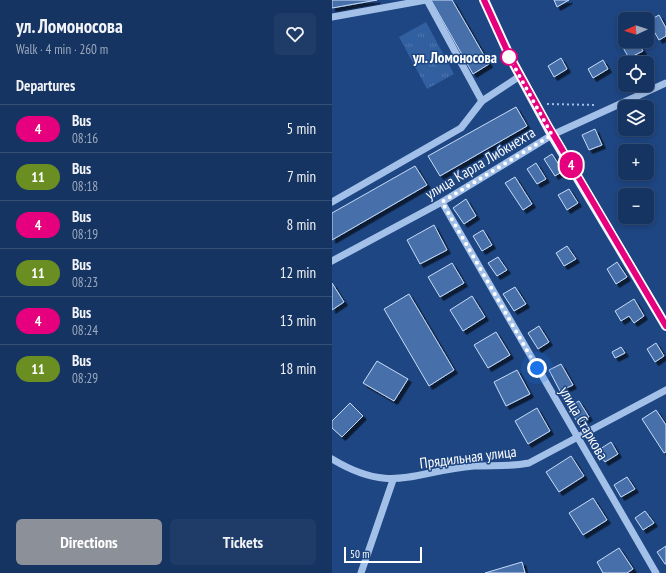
<!DOCTYPE html>
<meta charset="utf-8">
<style>
:root{--surface:#163462;--page:#1f3c68;--text:#f1f3f6;--muted:#9eaabe;--line:#354f77;--accent:#8c9099}
body{margin:0;font-family:"PT Sans Narrow",sans-serif;background:var(--page);color:var(--text);height:100vh;display:flex;flex-direction:column;font-size:15px;white-space:nowrap}
*{box-sizing:border-box;margin:0}
p{font-size:13px;color:var(--muted)}
.icon{flex:none;width:22px;height:22px;fill:none;stroke:currentColor;stroke-width:2;stroke-linecap:round;stroke-linejoin:round}
.map{position:relative;flex:1;overflow:hidden}
.panel{display:flex;flex-direction:column;background:var(--surface);width:332px}
.panel>*{flex:none}
.badge{padding:0 8px;border-radius:13px;font-size:14px;line-height:26px}
.needle{width:26px;rotate:266deg}
.fabs{position:absolute;left:286px;top:12px;display:grid;gap:8px}
.fabs a{display:grid;place-items:center;width:36px;height:36px;border-radius:6px;background:var(--surface);box-shadow:0 2px 6px #0003,0 0 0 1px var(--line);font-size:20px}
.scale{position:absolute;left:12px;bottom:10px;width:78px;box-sizing:border-box;padding-left:4px;border:2px solid #fff;border-top:0;font-size:11px;line-height:14px;white-space:nowrap;color:#fff;-webkit-text-stroke:3px #1e4682;paint-order:stroke}
.you{position:absolute;width:20px;height:20px;margin:-10px;border:3px solid #fff;border-radius:50%;background:#1a73e8;box-shadow:0 0 0 6px #1a73e833}
.map>.badge{position:absolute;translate:-50% -50%;box-shadow:0 0 0 2px #fff}
h2{padding:0 16px;font-size:15px;line-height:36px}
.round{display:grid;place-items:center;flex:none;width:42px;height:42px;border-radius:6px;background:var(--page)}
.headline{display:flex;align-items:center;justify-content:space-between;height:68px;padding:0 16px}
h1{font-size:19px;font-weight:700;line-height:30px}
.cta{display:flex;gap:8px;margin-top:auto;padding:8px 16px}
.cta a{flex:1;height:46px;border-radius:6px;background:var(--accent);color:#fff;font-size:16px;font-weight:700;line-height:46px;text-align:center}
.cta a+a{background:var(--page);color:var(--text)}
ul{padding:0;list-style:none}
li{display:flex;align-items:center;gap:12px;height:48px;padding:0 16px;border-top:1px solid var(--line)}
li div{flex:1}
li b{display:block;font-size:15px}
li em{font-style:normal}
li .badge{min-width:44px;font-weight:700;text-align:center}
main{display:flex;flex:1;min-height:0}
.map>svg:first-child{display:block}
.grass{fill:url(#grass-tufts)}
.building{fill:#4670ab;stroke:#c7dbf7;filter:url(#shadow)}
.lines{fill:none;stroke-linecap:round;stroke-linejoin:round}
.path{stroke:#a3c0e9;stroke-width:2;stroke-dasharray:2 3;stroke-linecap:butt}
.minor{stroke:#a3c0e9;stroke-width:7}
.major{stroke:#e6effe;stroke-width:10}
.line-casing{stroke:#fff;stroke-width:9}
.line{stroke:#e6007e;stroke-width:6}
.walk{stroke:#fff;stroke-width:4;stroke-dasharray:0 7.2}
.stop-dot{fill:#fff;stroke:#e6007e;stroke-width:2}
.labels{text-anchor:middle;dominant-baseline:central;stroke-width:3;stroke-linejoin:round;paint-order:stroke}
.stop-label{font-size:15px;font-weight:bold;fill:#fff;stroke:#1e4682;text-anchor:end}
.street-label{font-size:15px;fill:#fff;stroke:#1e4682}
</style>
<main>
<section class="panel">
<div class="headline"><div><h1>ул. Ломоносова</h1><p>Walk · 4 min · 260 m</p></div><a class="round"><svg class="icon" aria-label="heart" viewBox="0 0 24 24"><path d="M12 20l-8-8c-3-5 5-10 8-4 3-6 11-1 8 4z"/></svg></a></div>
<h2>Departures</h2>
<ul>
<li><span class="badge" style="background:#e6007e;color:#fff">4</span><div><b>Bus</b><p>08:16</p></div><em>5 min</em></li>
<li><span class="badge" style="background:#6b8e23;color:#fff">11</span><div><b>Bus</b><p>08:18</p></div><em>7 min</em></li>
<li><span class="badge" style="background:#e6007e;color:#fff">4</span><div><b>Bus</b><p>08:19</p></div><em>8 min</em></li>
<li><span class="badge" style="background:#6b8e23;color:#fff">11</span><div><b>Bus</b><p>08:23</p></div><em>12 min</em></li>
<li><span class="badge" style="background:#e6007e;color:#fff">4</span><div><b>Bus</b><p>08:24</p></div><em>13 min</em></li>
<li><span class="badge" style="background:#6b8e23;color:#fff">11</span><div><b>Bus</b><p>08:29</p></div><em>18 min</em></li>
</ul>
<div class="cta"><a>Directions</a><a>Tickets</a></div>
</section>
<div class="map">
<svg width="334" height="573" viewBox="0 0 334 573">
<defs>
<pattern id="grass-tufts" width="24" height="20" patternUnits="userSpaceOnUse"><rect width="24" height="20" fill="#315fa0"/><path d="M3 7l-1-3M5 7V3M7 7l1-3M15 17l-1-3M17 17v-4M19 17l1-3" fill="none" stroke="#5077ae"/></pattern>
<filter id="shadow"><feDropShadow dx="3.5" dy="3.5" stdDeviation="0" flood-color="#0009"/></filter>
</defs>
<rect width="100%" height="100%" fill="#1e4682"/>
<path class="grass" d="M94 22 122 74 95 89 67 37Z"/>
<g class="building">
<path d="M0 0H45L0 8Z"/>
<path d="M99 0H120L157 64 141 74Z"/>
<path d="M222 0H237L225 7Z"/>
<path d="M327 15 334 28V36L327 40 316 21Z"/>
<path d="M299 41H305L311 51 297 58 290 46Z"/>
<path d="M229 58 235 69 222 77 216 66Z"/>
<path d="M271 60 276 69 261 78 256 69Z"/>
<path d="M184 107 195 126 108 176 96 156Z"/>
<path d="M263 129 270 145 257 150 250 135Z"/>
<path d="M220 154 231 171 223 176 212 159Z"/>
<path d="M204 163 214 179 205 184 195 169Z"/>
<path d="M83 166 95 185 0 240V213Z"/>
<path d="M183 177 200 204 191 210 173 183Z"/>
<path d="M237 189 246 203 235 210 226 195Z"/>
<path d="M302 189 306 195H293V201L290 196Z"/>
<path d="M134 199 144 216 132 224 121 208Z"/>
<path d="M102 225 115 250 88 264 75 240Z"/>
<path d="M151 230 160 245 150 251 141 236Z"/>
<path d="M235 246 244 259 232 266 224 253Z"/>
<path d="M166 257 175 270 165 276 156 263Z"/>
<path d="M285 262 295 277 284 284 275 269Z"/>
<path d="M120 263 132 283 108 297 96 277Z"/>
<path d="M0 283 12 302 0 310Z"/>
<path d="M183 287 194 304 182 311 171 294Z"/>
<path d="M77 294 122 370 97 386 52 309Z"/>
<path d="M140 296 153 317 131 331 118 310Z"/>
<path d="M302 299 312 316 302 323 297 316 289 321 283 311Z"/>
<path d="M207 326 217 342 206 349 196 333Z"/>
<path d="M164 332 178 355 156 368 142 345Z"/>
<path d="M324 343 332 356 323 362 315 349Z"/>
<path d="M289 347 293 353 283 358 280 352Z"/>
<path d="M45 361 76 379 62 401 31 383Z"/>
<path d="M229 364 241 385 228 391 217 370Z"/>
<path d="M185 370 198 394 174 406 162 382Z"/>
<path d="M247 401 257 417 246 423 236 407Z"/>
<path d="M18 403 31 416 10 437 0 428V421Z"/>
<path d="M205 408 218 431 196 444 183 421Z"/>
<path d="M324 410 334 425V452L332 453 310 419Z"/>
<path d="M279 442 286 454 273 462 265 451Z"/>
<path d="M239 456 252 476 227 492 214 472Z"/>
<path d="M295 477 303 489 289 497 282 485Z"/>
<path d="M261 498 275 520 251 535 237 513Z"/>
<path d="M313 511 322 523 311 530 303 518Z"/>
<path d="M334 546V564H333L325 552Z"/>
<path d="M287 548 301 569 295 573H271L265 562Z"/>
<path d="M190 562 193 573H153Z"/>
</g>
<g class="lines">
<path class="path" d="M215 104 264 105"/>
<g class="minor">
<path d="M95 0 150 101"/>
<path d="M0 17 94 0"/>
<path d="M0 202 129 128 150 101 188 76"/>
<path d="M110 202 324 573"/>
<path d="M0 261 110 202 220 135 334 83"/>
<path d="M0 459C59 495 82 471 142 466 163 465 176 467 197 463L334 390"/>
<path d="M29 573 61 480"/>
</g>
<path class="major" d="M152 0 178 57 220 135 334 326"/>
</g>
<g class="lines">
<defs>
<path id="line" d="M152 0 178 57 215 124 334 326"/>
</defs>
<use href="#line" class="line-casing"/>
<use href="#line" class="line"/>
<path class="walk" d="M177 57 220 135 110 202 205 368"/>
</g>
<circle class="stop-dot" cx="177" cy="57" r="8"/>
<g class="labels">
<g class="stop-label">
<text x="165" y="57">ул. Ломоносова</text>
</g>
<g class="street-label">
<text transform="translate(148 163) rotate(-31)">улица Карла Либкнехта</text>
<text transform="translate(252 423) rotate(60)">улица Старкова</text>
<text transform="translate(136 457) rotate(-7)">Прядильная улица</text>
</g>
</g>
</svg>
<div class="fabs">
<a><svg class="needle" viewBox="-14 -14 28 28"><path d="M0-13l5 13h-10z" fill="#e53935"/><path d="M0 13l5-13h-10z" fill="#9eaabe"/></svg></a>
<a><svg class="icon" aria-label="locate" viewBox="0 0 24 24"><circle cx="12" cy="12" r="6"/><path d="M12 2v4M12 18v4M2 12h4M18 12h4"/></svg></a>
<a><svg class="icon" aria-label="layers" viewBox="0 0 24 24"><path d="M12 4l9 5-9 5-9-5zM3 14l9 5 9-5"/></svg></a>
<a>+</a>
<a>−</a>
</div>
<div class="scale">50 m</div>
<div class="you" style="left:205px;top:368px"></div>
<b class="badge" style="left:239px;top:165px;background:#e6007e;color:#fff">4</b>
</div>
</main>
